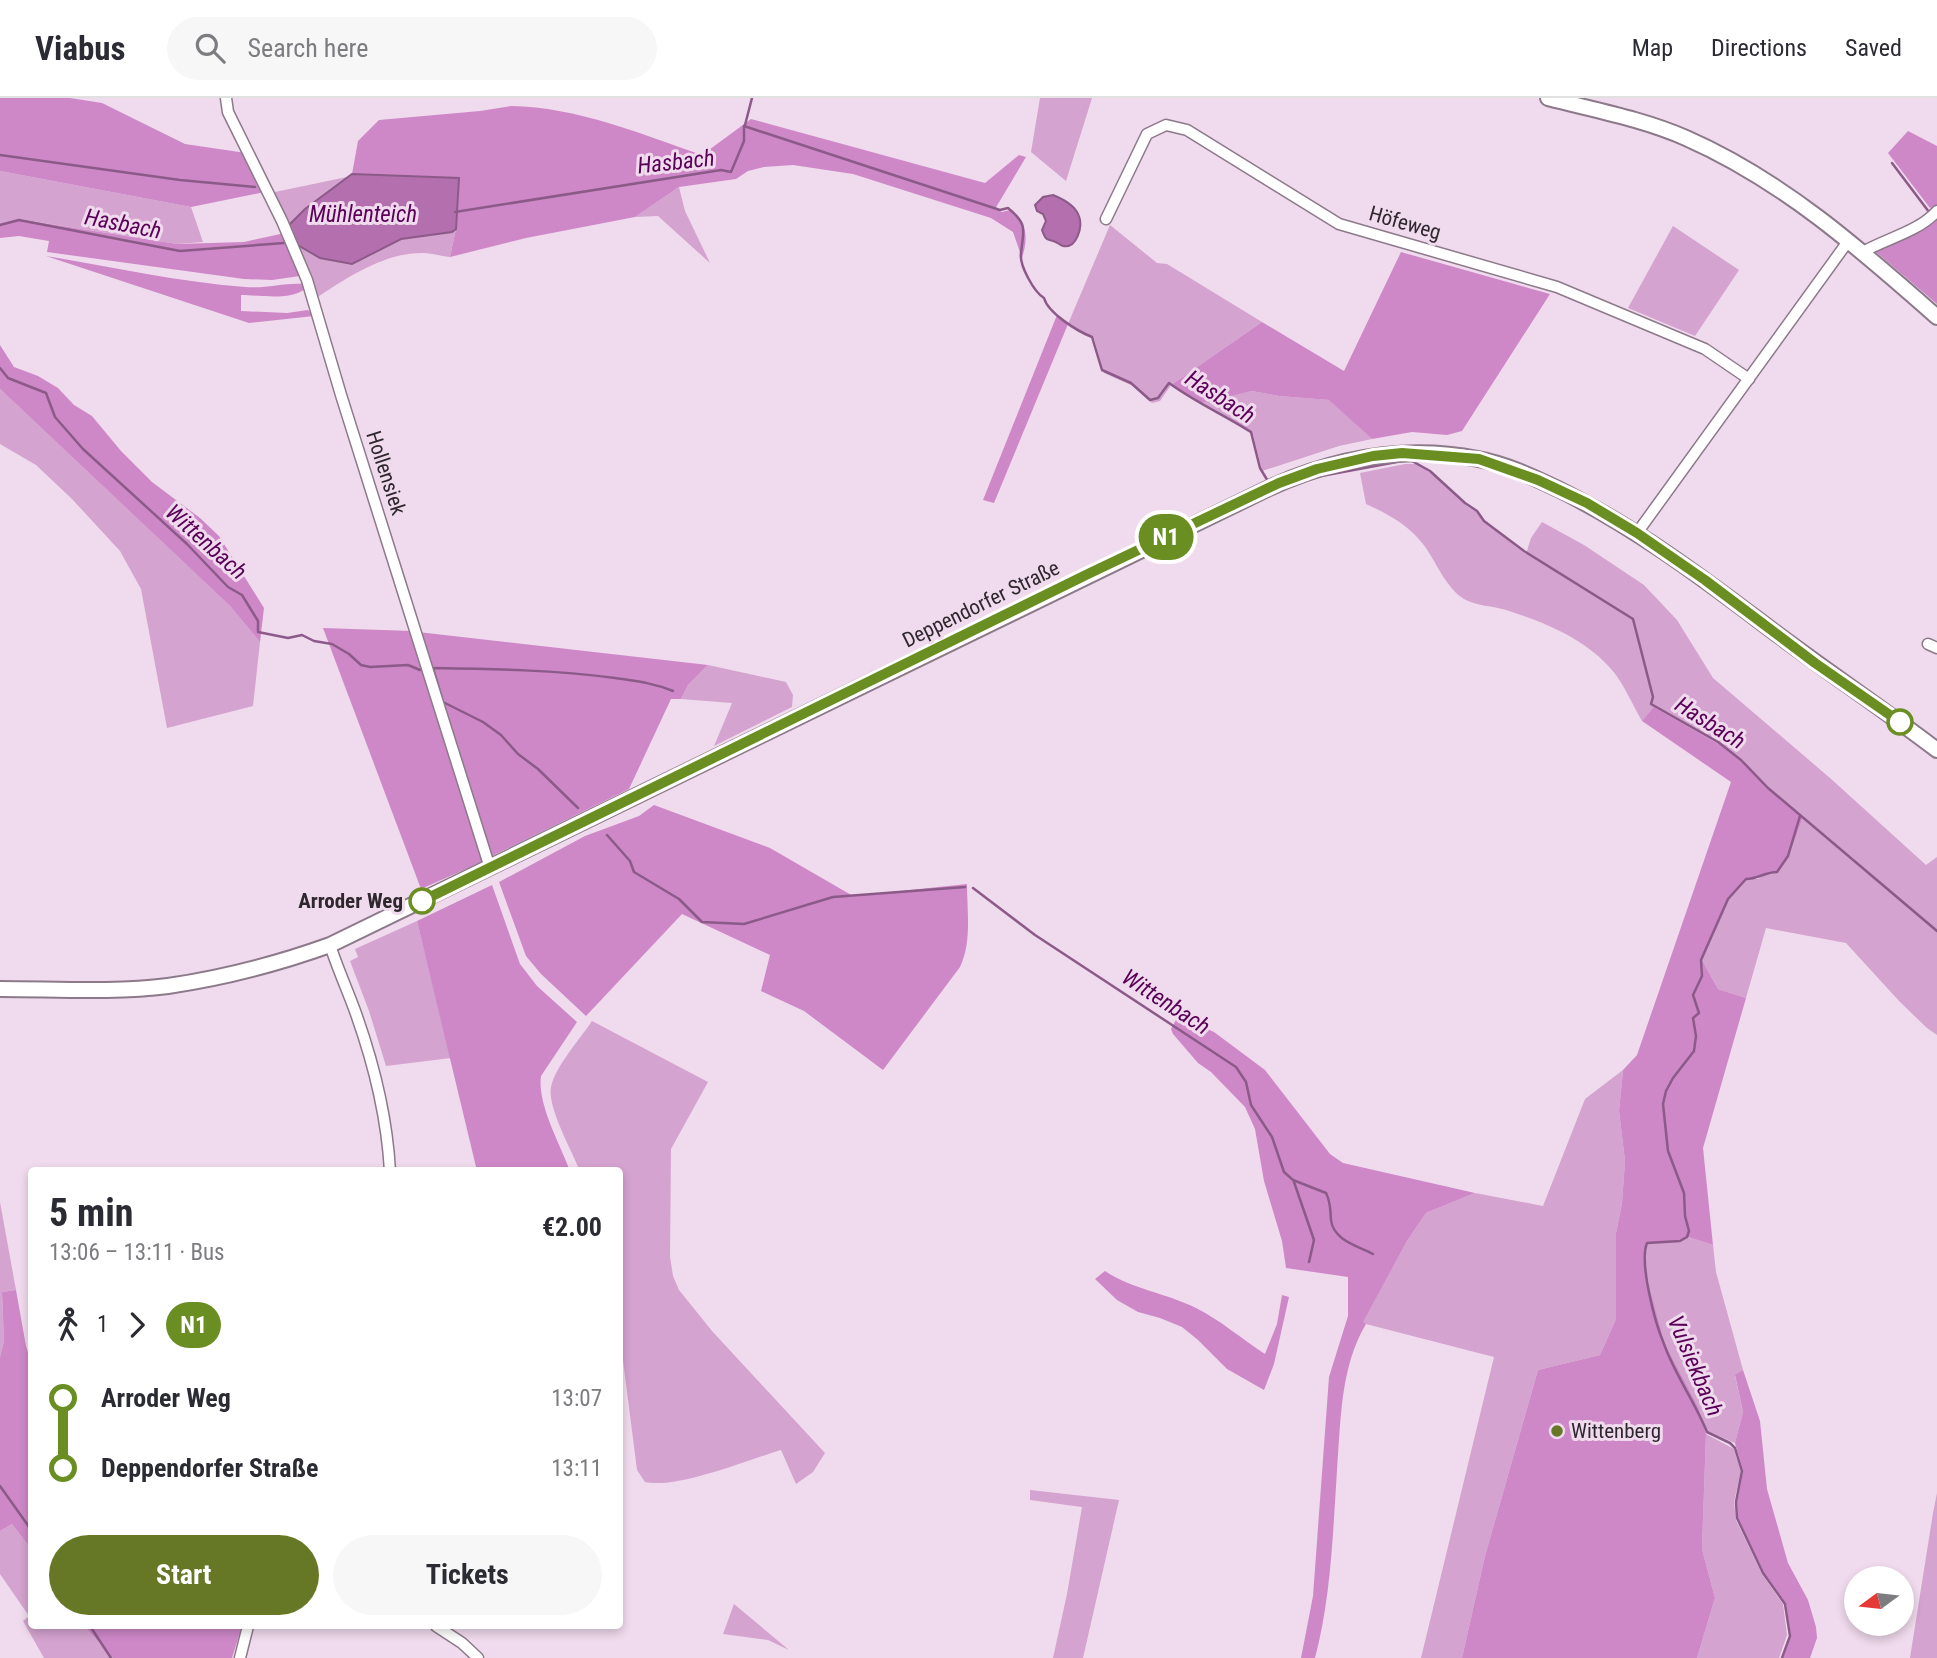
<!DOCTYPE html>
<meta charset="utf-8">
<style>
:root{--surface:#fff;--page:#f7f7f7;--text:#2b2b33;--muted:#7c7c81;--line:#e1e1e2;--accent:#667725}
body{margin:0;font-family:"Roboto Condensed",sans-serif;background:var(--page);color:var(--text);height:100vh;display:flex;flex-direction:column;font-size:26px;white-space:nowrap}
*{box-sizing:border-box;margin:0}
p{font-size:23px;color:var(--muted)}
.icon{flex:none;width:38px;height:38px;fill:none;stroke:currentColor;stroke-width:2;stroke-linecap:round;stroke-linejoin:round}
.map{position:relative;flex:1;overflow:hidden}
.drawer{position:absolute;left:28px;top:1069px;width:595px;height:462px;display:flex;flex-direction:column;background:var(--surface);border-radius:7px;box-shadow:0 4px 10px #0003}
.drawer>*{flex:none}
.badge{padding:0 14px;border-radius:23px;font-size:24px;line-height:46px}
.needle{width:46px;rotate:255deg}
.controls{position:absolute;left:1844px;top:1468px;display:grid;gap:14px}
.controls a{display:grid;place-items:center;width:70px;height:70px;border-radius:50%;background:var(--surface);box-shadow:0 4px 10px #0003;font-size:35px}
.map>.badge{position:absolute;translate:-50% -50%;box-shadow:0 0 0 4px #fff}
.legs{display:flex;align-items:center;gap:10px;height:77px;padding:0 21px;font-size:23px}
.legs p{margin-inline-start:auto}
.head{display:flex;align-items:center;justify-content:space-between;height:119px;padding:0 21px}
h1{font-size:38px;font-weight:700;line-height:52px}
.cta{display:flex;gap:14px;margin-top:auto;padding:14px 21px}
.cta a{flex:1;height:80px;border-radius:42px;background:var(--accent);color:#fff;font-size:28px;font-weight:700;line-height:80px;text-align:center}
.cta a+a{background:var(--page);color:var(--text)}
ul{padding:0 21px;list-style:none}
li{display:flex;align-items:center;gap:24px;height:70px;font-size:26px}
li i{display:grid;place-items:center;width:10px;height:100%;margin:0 9px;background:currentColor}
li i::after{content:'';width:18px;height:18px;margin:-9px;border:5px solid;border-radius:50%;background:var(--surface)}
li p{margin-inline-start:auto}
li:first-child i{background:linear-gradient(#0000 50%,currentColor 0)}
li:last-child i{background:linear-gradient(currentColor 50%,#0000 0)}
header{display:flex;align-items:center;gap:42px;box-sizing:border-box;height:98px;padding:0 35px;background:var(--surface);border-bottom:2px solid var(--line)}
header strong{font-size:33px}
nav{display:flex;gap:38px;margin-inline-start:auto;font-size:24px}
.search{width:490px;height:63px;background:var(--page);display:flex;align-items:center;gap:18px;box-sizing:border-box;padding:0 24px;border-radius:38px;color:var(--muted);font-size:26px}
.map>svg:first-child{display:block}
.green{fill:#d4a3cf}
.forest{fill:#ce88c8}
.water{fill:#b470ae;stroke:#8c5a88;stroke-width:2}
.lines{fill:none;stroke-linecap:round;stroke-linejoin:round}
.stream{stroke:#8c5a88;stroke-width:2.5}
.street-casing{stroke:#8c798a;stroke-width:13}
.secondary-casing{stroke:#8c798a;stroke-width:18}
.street{stroke:#fff;stroke-width:10}
.secondary{stroke:#fff;stroke-width:14}
.line-1-casing{stroke:#fff;stroke-width:16}
.line-1{stroke:#6b8e23;stroke-width:10}
.stop-1-dot{fill:#fff;stroke:#6b8e23;stroke-width:3.5}
.poi-dot{fill:#667725;stroke:#f0daed;stroke-width:2.5}
.labels{text-anchor:middle;dominant-baseline:central;stroke-width:6;stroke-linejoin:round;paint-order:stroke}
.street-label{font-size:21px;fill:#2f272e;stroke:#f0daed}
.stop-label{font-size:21px;font-weight:bold;fill:#2f272e;stroke:#f0daed;text-anchor:end}
.poi-label{font-size:21px;fill:#2f272e;stroke:#f0daed;text-anchor:start}
.water-label{font-size:23px;font-style:italic;fill:#590057;stroke:#f0daed}
</style>
<header>
<strong>Viabus</strong>
<div class="search"><svg class="icon" aria-label="search" viewBox="0 0 24 24"><circle cx="10" cy="10" r="6"/><path d="M15 15l6 6"/></svg>Search here</div>
<nav><a>Map</a><a>Directions</a><a>Saved</a></nav>
</header>
<div class="map">
<svg width="1937" height="1560" viewBox="0 0 1937 1560">
<rect width="100%" height="100%" fill="#f0daed"/>
<g class="green">
<path d="M1040 0H1092L1066 83 1031 54Z"/>
<path d="M0 73 191 109 203 144 177 146 19 121 0 125Z"/>
<path d="M347 79 296 119 289 131 270 95Z"/>
<path d="M679 89 685 113 710 165 658 118 635 119Z"/>
<path d="M1110 127 1157 165 1167 166 1262 224 1171 287 1160 303 1152 305 1133 288 1104 275 1094 241 1078 234 1068 226Z"/>
<path d="M1673 128 1739 172 1695 238 1628 210Z"/>
<path d="M456 131 450 159C441 158 431 155 422 155 383 155 347 180 316 200L296 146 320 160 352 166 400 141 452 134Z"/>
<path d="M0 291 230 508 260 544 253 608 167 630 141 491 120 453 72 401 36 367 0 346Z"/>
<path d="M1252 293 1279 298 1330 302 1372 341 1339 348 1262 373 1253 337 1222 317 1197 304Z"/>
<path d="M1405 366H1417L1432 376 1468 409 1480 416 1487 426 1526 456 1531 440 1542 424 1584 447 1644 487 1677 522 1713 580 1830 680 1926 767 1937 759V937L1927 930 1900 904 1846 845 1766 830 1746 900 1718 891 1702 862 1729 801 1747 781H1758L1789 758 1803 719 1771 693 1744 665 1655 609 1642 623C1632 606 1624 586 1612 572 1586 541 1544 524 1506 512 1493 508 1476 508 1464 501 1445 489 1436 463 1423 446 1407 426 1388 416 1366 406L1360 375Z"/>
<path d="M708 567 786 584 793 597 792 609 714 648 732 605 681 601 688 587Z"/>
<path d="M417 823 451 960 386 968 369 913 350 863 358 859 355 851Z"/>
<path d="M592 923 708 984 671 1051 670 1159 673 1178 679 1192 712 1233 825 1355 813 1374 796 1386 781 1352C747 1362 678 1391 645 1384L637 1372 620 1239V1073H580C572 1053 547 1009 551 989 555 969 580 941 592 923Z"/>
<path d="M1623 972 1619 1013 1625 1063 1622 1105 1616 1135V1221L1600 1257 1538 1272 1485 1458 1462 1560H1421L1494 1259 1362 1225 1407 1143 1426 1115 1475 1095 1543 1108 1585 1001Z"/>
<path d="M0 1104 16 1192 2 1194 4 1243 0 1259Z"/>
<path d="M1688 1139 1713 1147 1716 1174 1743 1272 1735 1278 1743 1314 1735 1345 1705 1332C1696 1303 1679 1278 1666 1250 1657 1230 1640 1164 1648 1145L1681 1143Z"/>
<path d="M1706 1336 1734 1351 1741 1373 1734 1404 1736 1422 1762 1476 1783 1506 1787 1537 1779 1560H1697L1715 1500 1702 1451Z"/>
<path d="M1030 1392 1119 1402 1083 1560H1053L1067 1496 1082 1409 1030 1402Z"/>
<path d="M1937 1395V1560H1910L1933 1415Z"/>
<path d="M12 1426 31 1451 32 1528H84L113 1560H44L23 1523 29 1518 0 1476V1433Z"/>
<path d="M734 1506 789 1552 768 1542 723 1536Z"/>
</g>
<g class="forest">
<path d="M0 0H70L102 5 185 46 246 55 265 94 191 109 0 73Z"/>
<path d="M511 8C577 9 641 36 702 57L751 21 985 85 1019 57 1026 59 995 111 1002 114 1010 112C1028 126 1028 140 1022 160L1013 134 991 120 853 76 793 67 764 69 748 73 736 81 679 89 635 119 526 140 450 159 456 131 459 80 352 76 358 43 379 22 480 13Z"/>
<path d="M1908 33 1937 48V107L1930 110 1888 55Z"/>
<path d="M18 121 177 146 244 144 285 135 302 173 300 178 272 182 244 181 47 154 49 143 19 138 0 140V125Z"/>
<path d="M1937 121V206L1876 154 1879 149 1912 136Z"/>
<path d="M1401 154 1550 196 1462 333 1447 337 1412 334 1372 341 1329 302 1279 298 1252 293 1200 305 1171 287 1262 224 1344 273Z"/>
<path d="M46 158C112 169 179 184 245 189 265 191 286 184 305 186V191C289 203 260 197 241 197V213L287 215 308 212 314 218 249 225Z"/>
<path d="M1057 217 1068 226 994 405 983 402Z"/>
<path d="M0 247 14 269 38 278 58 290 74 307 92 318 121 353 152 384 200 420 219 438 264 510 260 544 230 508 0 291Z"/>
<path d="M323 530 412 533 484 763 421 791Z"/>
<path d="M418 534 708 567 688 587 681 601H671L629 691 490 759Z"/>
<path d="M1654 609 1721 648 1744 665 1771 693 1803 719 1789 758 1778 774C1766 774 1758 780 1747 781L1729 801 1702 862 1718 891 1746 900 1703 1050 1713 1147 1688 1139 1681 1143 1648 1145 1645 1152 1648 1185 1665 1247 1698 1309 1706 1336 1702 1451 1715 1500 1697 1560H1462L1485 1458 1538 1272 1600 1257 1616 1221V1135L1622 1105 1625 1063 1619 1013 1623 972 1637 957 1731 684 1642 623Z"/>
<path d="M654 707 770 750 853 798 967 786C967 813 972 844 960 869L883 972 804 913 761 893 770 857 682 816 586 918 541 876 526 858 499 784 585 738 639 718Z"/>
<path d="M492 787 520 866 537 888 577 924 541 978C537 1006 560 1046 570 1073H477L417 823Z"/>
<path d="M1178 918 1214 934 1265 972 1330 1056 1343 1065 1475 1095 1426 1115 1407 1143 1363 1224 1366 1226C1340 1270 1341 1322 1337 1372 1333 1434 1331 1500 1315 1560H1301L1313 1498 1329 1279 1348 1218V1179L1286 1170 1282 1143 1264 1083 1255 1031 1245 1009 1211 974 1198 965 1173 936 1171 931Z"/>
<path d="M1105 1173C1134 1192 1166 1195 1196 1210 1220 1222 1242 1241 1265 1256L1277 1226 1282 1197 1289 1199 1274 1266 1264 1292 1227 1271 1198 1242 1182 1229 1160 1220 1138 1214 1117 1202 1095 1181Z"/>
<path d="M16 1192 26 1248 31 1265V1451L12 1426 0 1433V1259L4 1243 2 1194Z"/>
<path d="M1743 1272 1760 1323 1767 1391 1788 1465 1808 1502 1816 1529 1817 1540 1810 1560H1783L1791 1538 1786 1506 1764 1475 1738 1420 1737 1404 1743 1373 1735 1345 1743 1314 1735 1277Z"/>
<path d="M84 1528H242L232 1560H113Z"/>
</g>
<g class="water">
<path d="M352 76 459 80 456 131 452 134 401 141 352 166 320 160 296 146 289 131 290 126 305 111Z"/>
<path d="M1053 97C1063 101 1075 107 1079 118 1083 128 1077 151 1063 148 1060 147 1057 144 1053 143 1045 141 1045 140 1042 132L1046 123 1043 116 1037 113 1035 107 1043 99Z"/>
</g>
<g class="lines">
<g class="stream">
<path d="M745 27 752 0"/>
<path d="M0 57 180 82 255 89"/>
<path d="M1892 65 1929 114"/>
<path d="M455 114 721 72 731 74 744 43V28L1000 112 1008 110C1029 127 1023 133 1021 155 1019 167 1034 194 1044 200 1048 215 1077 233 1092 239L1102 272 1131 285 1150 302 1158 300 1169 285C1195 304 1224 317 1251 334L1260 370 1269 385"/>
<path d="M0 127 19 122 180 153 284 145"/>
<path d="M0 270 8 280 46 295 55 319 83 351 187 446 228 489 242 497 258 523V534L288 540 302 537 314 543 332 546 349 556 361 567 370 569 408 567 420 572"/>
<path d="M1412 363 1430 373 1465 405 1477 413 1484 423 1524 453 1633 521 1653 599 1651 606 1718 644 1741 662 1768 690 1937 833"/>
<path d="M1316 379 1402 363"/>
<path d="M578 710 538 671 518 656 501 637 483 624 443 604 433 570C494 571 555 572 615 580 635 583 654 585 673 593"/>
<path d="M607 737 630 763 634 774 679 801 702 824 744 826 833 799 965 789"/>
<path d="M973 790 1035 837 1236 969 1246 984 1251 1007 1272 1039 1284 1074 1293 1082 1326 1095C1331 1105 1330 1111 1331 1122 1333 1142 1358 1148 1373 1156"/>
<path d="M1294 1084 1314 1142 1309 1164"/>
<path d="M0 1388 32 1433"/>
<path d="M90 1528 111 1560"/>
<path d="M1782 1560 1790 1538 1785 1506 1763 1475 1737 1420 1736 1404 1742 1373 1735 1350 1730 1345 1707 1334C1695 1304 1675 1277 1664 1246 1655 1225 1639 1165 1647 1145L1680 1143 1687 1139 1689 1133 1685 1118 1684 1095 1668 1053 1663 1006 1666 993 1673 980 1694 953 1696 938 1693 920 1699 915 1693 897 1702 878 1701 862 1728 801 1746 781C1758 781 1765 774 1777 774L1788 758 1800 718"/>
</g>
<defs>
<g id="street">
<path d="M226 0 228 14 282 123 307 182 341 297 490 770"/>
<path d="M1106 121 1147 36 1166 27 1187 32 1339 126 1557 189 1705 251 1749 281"/>
<path d="M1863 154C1887 140 1918 134 1937 113"/>
<path d="M1637 435 1849 142"/>
<path d="M1928 546 1937 550"/>
<path d="M330 847C337 869 347 891 355 913 373 963 387 1019 390 1073"/>
<path d="M436 1528 462 1545 478 1560"/>
<path d="M240 1560 248 1528"/>
</g>
<g id="secondary">
<path d="M1548 0C1594 12 1643 21 1686 40 1782 82 1860 151 1937 219"/>
<path d="M0 891C55 891 113 895 168 888 223 880 277 866 330 847L1267 391C1334 360 1405 347 1478 361 1506 366 1533 379 1558 391 1631 427 1696 475 1761 524 1819 568 1879 608 1937 652"/>
</g>
</defs>
<use href="#street" class="street-casing"/>
<use href="#secondary" class="secondary-casing"/>
<use href="#street" class="street"/>
<use href="#secondary" class="secondary"/>
</g>
<g class="lines">
<defs>
<path id="line-1" d="M422 803 1090 475 1279 385 1317 371 1373 358 1402 355 1479 361 1538 382 1587 405 1637 435 1705 482 1815 565 1900 624"/>
</defs>
<use href="#line-1" class="line-1-casing"/>
<use href="#line-1" class="line-1"/>
</g>
<g class="stop-1-dot">
<circle cx="1900" cy="624" r="12"/>
<circle cx="422" cy="803" r="12"/>
</g>
<circle class="poi-dot" cx="1557" cy="1333" r="7"/>
<g class="labels">
<g class="street-label">
<text transform="translate(1405 125) rotate(16)">Höfeweg</text>
<text transform="translate(386 375) rotate(72)">Hollensiek</text>
<text transform="translate(981 506) rotate(-26)">Deppendorfer Straße</text>
</g>
<g class="stop-label">
<text x="403" y="803">Arroder Weg</text>
</g>
<g class="poi-label">
<text x="1571" y="1333">Wittenberg</text>
</g>
<g class="water-label">
<text transform="translate(676 64) rotate(-6)">Hasbach</text>
<text x="363" y="116">Mühlenteich</text>
<text transform="translate(123 126) rotate(11)">Hasbach</text>
<text transform="translate(1220 299) rotate(33)">Hasbach</text>
<text transform="translate(206 444) rotate(42)">Wittenbach</text>
<text transform="translate(1710 625) rotate(32)">Hasbach</text>
<text transform="translate(1166 904) rotate(33)">Wittenbach</text>
<text transform="translate(1695 1268) rotate(67)">Vulsiekbach</text>
</g>
</g>
</svg>
<div class="controls">
<a><svg class="needle" viewBox="-14 -14 28 28"><path d="M0-13l5 13h-10z" fill="#e53935"/><path d="M0 13l5-13h-10z" fill="#7c7c81"/></svg></a>
</div>
<b class="badge" style="left:1166px;top:439px;background:#6b8e23;color:#fff">N1</b>
<section class="drawer">
<div class="head"><div><h1>5 min</h1><p>13:06 – 13:11 · Bus</p></div><b>€2.00</b></div>
<div class="legs"><svg class="icon" aria-label="walk" viewBox="0 0 24 24"><circle cx="13" cy="4" r="2"/><path d="M13 8l-2 6 4 7M11 14l-3 7M7 12l3-4h3l4 4"/></svg>1<svg class="icon" aria-label="forward" viewBox="0 0 24 24"><path d="M9 5l7 7-7 7"/></svg><b class="badge" style="background:#6b8e23;color:#fff">N1</b></div>
<ul>
<li><i style="color:#6b8e23"></i><b>Arroder Weg</b><p>13:07</p></li>
<li><i style="color:#6b8e23"></i><b>Deppendorfer Straße</b><p>13:11</p></li>
</ul>
<div class="cta"><a>Start</a><a>Tickets</a></div>
</section>
</div>
